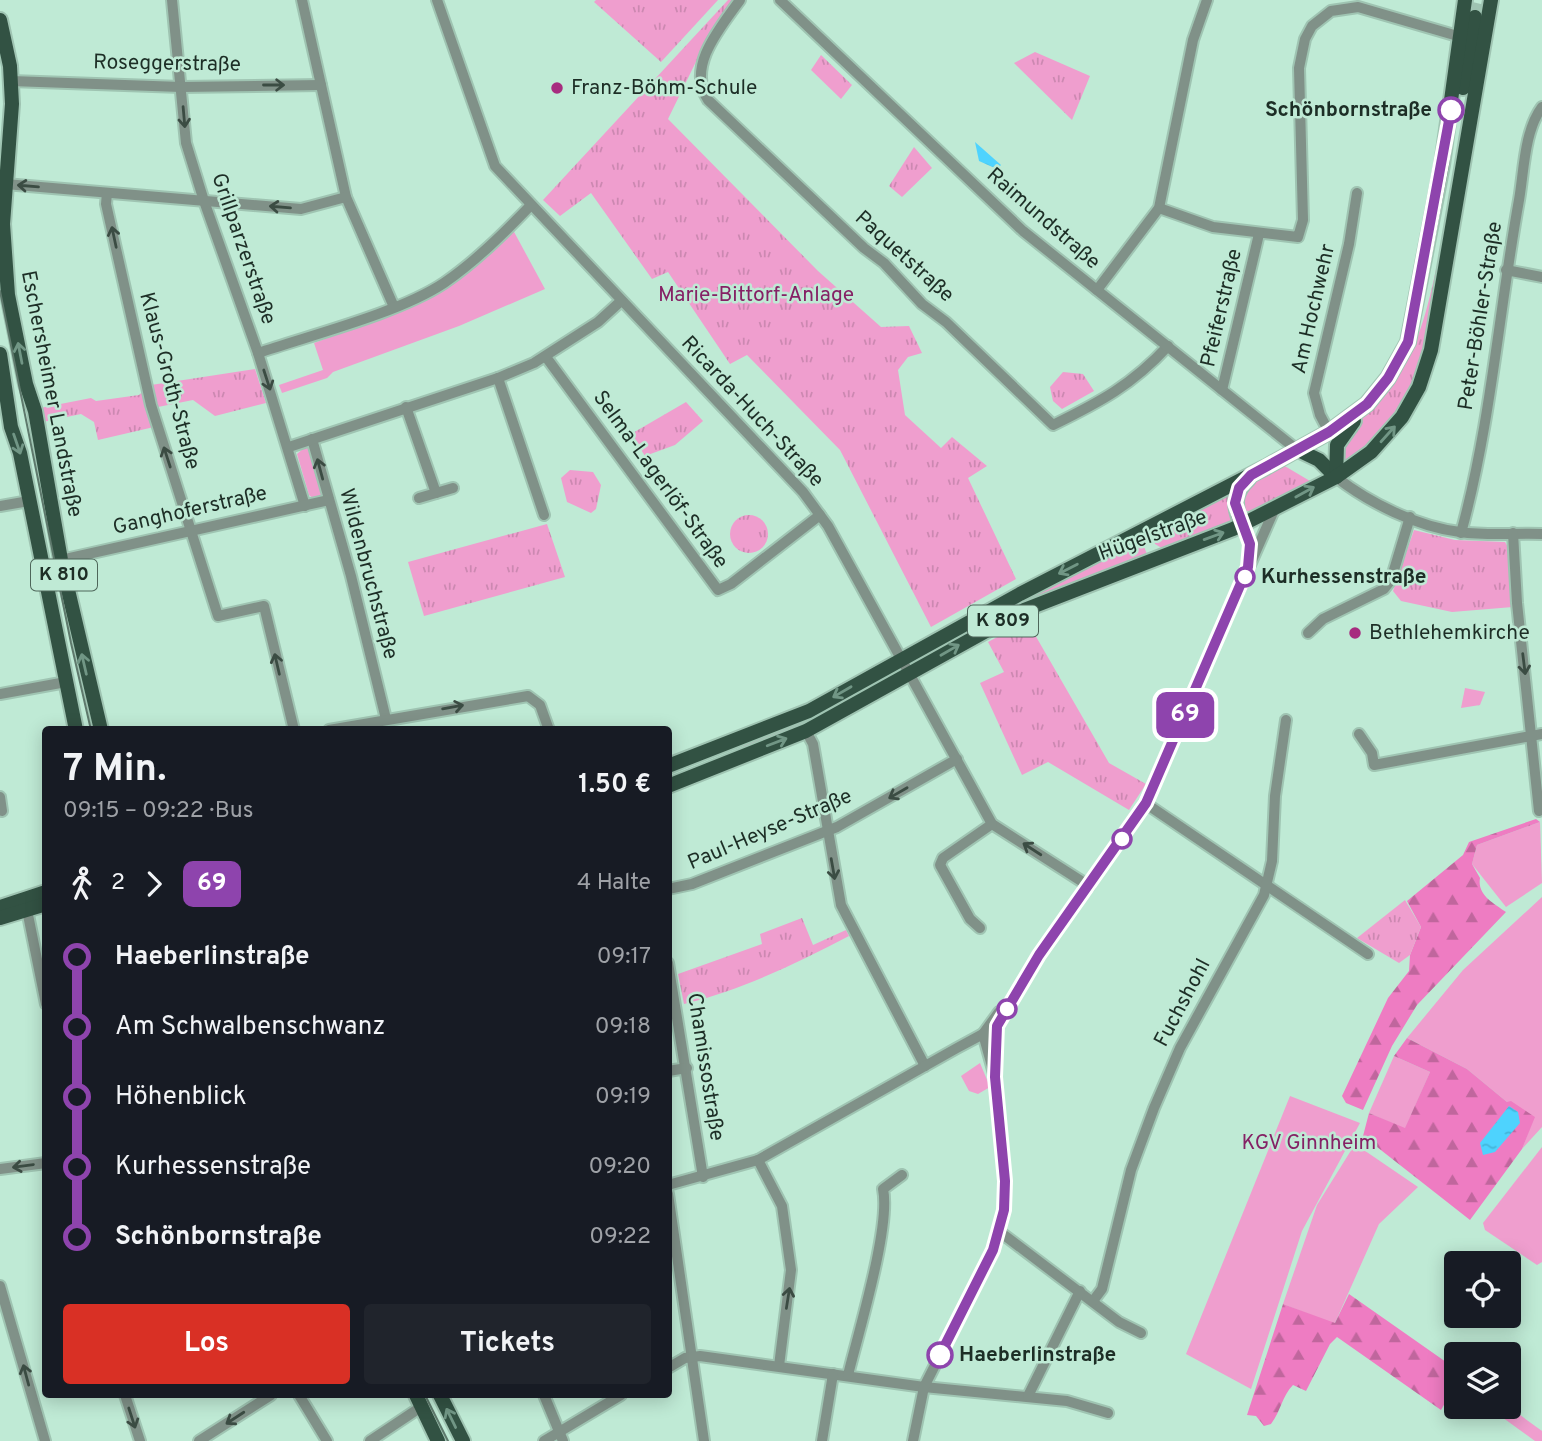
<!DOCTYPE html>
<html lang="de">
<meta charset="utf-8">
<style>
:root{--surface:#171b24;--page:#20242c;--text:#f1f3f6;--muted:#9ea1a6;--accent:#d93025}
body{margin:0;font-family:Overpass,sans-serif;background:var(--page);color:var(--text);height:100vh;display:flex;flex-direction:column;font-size:26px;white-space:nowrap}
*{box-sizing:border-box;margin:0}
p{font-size:23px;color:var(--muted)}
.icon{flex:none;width:38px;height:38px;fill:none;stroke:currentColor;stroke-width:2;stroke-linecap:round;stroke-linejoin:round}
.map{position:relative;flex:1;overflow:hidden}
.panel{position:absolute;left:42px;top:726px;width:630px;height:672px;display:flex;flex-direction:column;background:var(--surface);border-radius:7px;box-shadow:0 4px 18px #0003}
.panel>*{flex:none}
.badge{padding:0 14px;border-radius:10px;font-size:24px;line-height:46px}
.fabs{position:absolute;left:1444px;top:1251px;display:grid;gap:14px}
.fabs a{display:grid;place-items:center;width:77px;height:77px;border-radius:7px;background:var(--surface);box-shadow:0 4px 18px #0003;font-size:35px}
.map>.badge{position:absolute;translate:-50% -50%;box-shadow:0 0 0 4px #fff}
.legs{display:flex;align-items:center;gap:10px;height:77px;padding:0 21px;font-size:23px}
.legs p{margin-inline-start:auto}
.headline{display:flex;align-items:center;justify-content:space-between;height:119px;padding:0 21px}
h1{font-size:38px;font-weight:700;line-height:52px}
.primary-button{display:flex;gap:14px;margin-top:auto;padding:14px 21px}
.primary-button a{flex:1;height:80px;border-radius:7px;background:var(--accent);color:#fff;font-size:28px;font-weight:700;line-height:80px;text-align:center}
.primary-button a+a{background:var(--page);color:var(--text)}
ul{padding:0 21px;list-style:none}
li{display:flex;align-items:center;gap:24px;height:70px;font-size:26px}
li i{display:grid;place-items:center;width:10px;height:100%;margin:0 9px;background:currentColor}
li i::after{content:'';width:18px;height:18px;margin:-9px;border:5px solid;border-radius:50%;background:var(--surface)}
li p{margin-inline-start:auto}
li:first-child i{background:linear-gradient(#0000 50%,currentColor 0)}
li:last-child i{background:linear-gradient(currentColor 50%,#0000 0)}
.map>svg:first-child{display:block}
.green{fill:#ef9ece}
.forest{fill:url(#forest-firs)}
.park{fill:url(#park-tufts)}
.water{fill:url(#water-ripples)}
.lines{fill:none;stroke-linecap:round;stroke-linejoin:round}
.major-tunnel{stroke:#9fc4b2;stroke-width:14;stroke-dasharray:14 7;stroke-linecap:butt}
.minor-casing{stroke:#9fc4b2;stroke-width:14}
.major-casing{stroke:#9fc4b2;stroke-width:18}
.minor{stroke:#809188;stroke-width:10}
.major{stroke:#325243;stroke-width:14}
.tram{stroke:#5e796c;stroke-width:2}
.oneway{stroke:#3b4c43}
.oneway2{stroke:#719685}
.line-1-casing{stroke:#fff;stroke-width:16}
.line-1{stroke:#8e44ad;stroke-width:10}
.poi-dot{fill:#a72c7f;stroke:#bfead5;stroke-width:2.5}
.stop-1-dot{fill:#fff;stroke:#8e44ad;stroke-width:3.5}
.labels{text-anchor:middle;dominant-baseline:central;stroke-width:5;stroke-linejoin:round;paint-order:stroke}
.shield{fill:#bfead5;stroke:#4e665a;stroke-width:2}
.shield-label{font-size:19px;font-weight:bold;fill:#1d2e26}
.street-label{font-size:21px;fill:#1d2e26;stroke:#bfead5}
.poi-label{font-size:21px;fill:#1d2e26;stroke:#bfead5;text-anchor:start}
.stop-label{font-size:21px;font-weight:bold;fill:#1d2e26;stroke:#bfead5;text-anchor:start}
.park-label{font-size:21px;fill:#852165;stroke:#bfead5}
</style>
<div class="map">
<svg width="1542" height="1441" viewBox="0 0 1542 1441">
<defs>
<pattern id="forest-firs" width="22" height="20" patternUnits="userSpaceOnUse" patternTransform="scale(1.75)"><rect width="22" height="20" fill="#ee7cc2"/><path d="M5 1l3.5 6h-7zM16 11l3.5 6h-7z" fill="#c0669d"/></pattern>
<pattern id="park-tufts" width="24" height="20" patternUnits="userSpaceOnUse" patternTransform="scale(1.75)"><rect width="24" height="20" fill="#ef9ece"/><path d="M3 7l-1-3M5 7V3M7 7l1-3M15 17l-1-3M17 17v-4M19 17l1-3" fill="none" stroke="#cc88b1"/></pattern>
<pattern id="water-ripples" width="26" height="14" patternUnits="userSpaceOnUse" patternTransform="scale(1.75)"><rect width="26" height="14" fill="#4ed3fe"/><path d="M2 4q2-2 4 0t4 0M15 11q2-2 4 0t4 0" fill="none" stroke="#44b5da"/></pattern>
</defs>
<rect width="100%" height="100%" fill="#bfead5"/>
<g class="green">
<path d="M513 230 545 289 459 326 333 372 327 378 282 393 279 385 323 370 314 343 394 314 440 293Z"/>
<path d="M305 447 311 449 323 493 321 497 314 499 309 495 297 454Z"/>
<path d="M1140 536 1148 557 914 664 909 662Z"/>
<path d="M896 670 817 720 743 747V743Z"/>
<path d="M1540 822 1542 883 1506 907 1472 864 1477 845Z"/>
<path d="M1542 897V1127L1522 1149 1534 1117 1507 1102 1467 1069 1407 1038 1463 970Z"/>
<path d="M1394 1056 1430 1072 1405 1129 1369 1113Z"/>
<path d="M980 1063 990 1087 978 1094 969 1091 961 1076Z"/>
<path d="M1290 1096 1360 1123 1302 1231 1251 1389 1186 1354Z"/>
<path d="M1355 1144 1418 1187 1379 1224 1335 1323H1332L1283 1304 1317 1205Z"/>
<path d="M1542 1147V1262L1537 1265 1485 1230 1483 1223Z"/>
<path d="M1488 1407H1509L1542 1431V1441H1535Z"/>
</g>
<g class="forest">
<path d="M1536 819 1540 822 1477 845 1472 864 1480 878C1477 895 1493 903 1506 912L1417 1005 1392 1046 1363 1110 1346 1103 1342 1096 1388 998 1409 971 1410 955 1421 927 1407 901 1463 855 1469 842Z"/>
<path d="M1407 1038 1467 1069 1507 1102 1511 1101 1535 1117 1522 1149 1470 1220 1363 1136 1369 1113 1405 1128 1430 1072 1394 1056Z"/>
<path d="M1349 1294 1456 1369V1384L1441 1410 1337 1337 1330 1344 1306 1391 1293 1385C1282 1396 1281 1411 1271 1424L1264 1426 1256 1416 1247 1415 1283 1304 1335 1323Z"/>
</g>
<g class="park">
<path d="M596 0H718L661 62 594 2Z"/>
<path d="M728 0H733L711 31 668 119 818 271 881 327 909 326 922 353 908 357 898 370 905 415 941 448 952 437 987 466 968 478 1016 579 931 627 840 450 747 355 730 364 668 272 652 279 591 193 560 216 543 200Z"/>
<path d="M1035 52 1090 76 1072 120 1014 63Z"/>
<path d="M821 55 852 85 841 99 811 70Z"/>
<path d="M914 147 932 168 902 197 889 186Z"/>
<path d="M1442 244 1444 250C1436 294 1433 343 1415 384 1402 416 1374 440 1350 464L1342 457C1347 422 1383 398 1402 368 1425 333 1432 284 1442 244Z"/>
<path d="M255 369 266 403 215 416 193 400 148 409 154 427 98 440 94 422 81 414 43 422 40 408 91 398 96 401 139 395 151 385Z"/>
<path d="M1063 372 1083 374 1094 391 1062 409 1053 401 1050 387Z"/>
<path d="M686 402 703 421 675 445 645 456 631 434Z"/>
<path d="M1283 465 1310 481 1254 512 1242 510 1243 490Z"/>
<path d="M570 470 593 472 601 485 596 509 591 513 567 502 561 478Z"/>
<path d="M1231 489 1229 504 1234 524 1165 550 1155 544 1153 536 1157 527Z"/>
<circle cx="749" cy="534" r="19"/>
<path d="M547 524 565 577 424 616 408 562Z"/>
<path d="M1414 530 1455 540 1505 542 1509 549 1513 607 1452 612 1401 601 1393 591Z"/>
<path d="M1027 621 1109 763 1146 784 1129 810 1048 762 1022 775 980 683 1004 672 988 642Z"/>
<path d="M1465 688 1485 692 1480 705 1461 708Z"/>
<path d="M1405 900 1421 927 1410 955 1399 963 1357 938Z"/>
<path d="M802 918 813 945 846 930 849 936C795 964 744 989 684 1004L678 974 762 944 760 934Z"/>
</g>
<g class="water">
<path d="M975 142 1001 165 997 169 979 161Z"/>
<path d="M1509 1106 1518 1112 1520 1123 1495 1152 1483 1155 1480 1143Z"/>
</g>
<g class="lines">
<path class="major-tunnel" d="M1475 17 1479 0"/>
<defs>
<g id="minor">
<path d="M172 0 186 143 204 201 258 353 305 506"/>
<path d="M302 0 346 197 394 307"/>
<path d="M437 0 495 166 803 492 828 526 992 824 1089 886"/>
<path d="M740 0C720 28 686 67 708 100L864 248 884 263 922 304 946 322 1053 425C1100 402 1132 385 1168 346"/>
<path d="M780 0 1023 231 1296 449"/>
<path d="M11 81 181 87 321 85"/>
<path d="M5 184 301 209 346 197"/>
<path d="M107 193 106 204 151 405 218 616 264 606 294 730"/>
<path d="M1159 208 1213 227 1298 237 1303 220 1299 68 1305 39 1312 26 1331 11 1358 7 1461 37"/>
<path d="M1506 270 1542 277"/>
<path d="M1097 290 1159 208 1193 40 1207 0"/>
<path d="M258 353C311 335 399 313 444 283 476 261 504 233 531 205"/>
<path d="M546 357 718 590 731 584 820 515"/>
<path d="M498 378 544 515"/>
<path d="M1222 390 1259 234"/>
<path d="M406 407 436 493"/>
<path d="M1329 432 1320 415 1314 393 1349 244 1357 193"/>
<path d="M312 439 351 576 386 719"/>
<path d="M289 447 498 378 534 363 598 322 621 301"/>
<path d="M1336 477C1369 503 1418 527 1460 532 1487 536 1515 533 1542 534"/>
<path d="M419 498 453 488"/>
<path d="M0 506 29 501"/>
<path d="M1242 525 1250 544V559"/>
<path d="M1461 533C1491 424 1499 310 1519 200 1524 172 1524 131 1542 107"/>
<path d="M1513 533 1517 603 1539 811"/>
<path d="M61 560 329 500"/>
<path d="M1308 633 1323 619 1384 589 1391 580 1410 517"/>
<path d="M0 694 66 682"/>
<path d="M329 730 528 696 540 705 549 730"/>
<path d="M806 731 813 744 841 905 925 1066"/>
<path d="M1359 734 1372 753 1374 765 1542 734"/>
<path d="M0 797 2 811"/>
<path d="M1145 803 1368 954"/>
<path d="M668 889 692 884 837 827 957 759"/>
<path d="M27 910 46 1004"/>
<path d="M980 928 970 919 940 865 943 858 992 824"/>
<path d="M668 963 703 1177"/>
<path d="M668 1071 687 1068"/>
<path d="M995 1077 997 1026 1039 955 1145 803 1275 508"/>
<path d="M758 1160 782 1206 791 1270 779 1366"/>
<path d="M0 1169 46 1163"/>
<path d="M668 1185 758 1160 957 1048 983 1034 988 1035"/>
<path d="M668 1194 704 1441"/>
<path d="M1000 1232 1119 1322 1141 1333"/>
<path d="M0 1286 45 1441"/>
<path d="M1093 1301 1102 1289 1131 1170 1154 1108 1180 1048 1264 895 1272 861 1275 796 1286 720"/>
<path d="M668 1368 685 1358 700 1356 924 1387 1067 1401 1108 1413"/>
<path d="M848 1375C858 1334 891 1226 883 1189L902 1175"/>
<path d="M125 1395 140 1441"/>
<path d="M299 1395 327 1441"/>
<path d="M544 1395 563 1441"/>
<path d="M1028 1396 1080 1291"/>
<path d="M199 1441 271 1395"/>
<path d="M370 1441 421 1407"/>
<path d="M544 1441 621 1395"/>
<path d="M822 1441 833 1374"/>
<path d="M913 1441 924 1387 993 1250 1004 1210 1005 1181 995 1077 983 1034 999 1012"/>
</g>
<g id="major">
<path d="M0 20 10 66 12 104 3 224 8 295 26 384 35 411 61 560 101 730"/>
<path d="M1463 88 1475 17"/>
<path d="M0 354 11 427 20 453 76 730"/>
<path d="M1296 449 1319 460 1336 477"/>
<path d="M1336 477 1337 445 1354 421"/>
<path d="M1242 525C1234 506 1232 494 1248 479"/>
<path d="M668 766 809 711 1020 594 1266 467 1329 432 1367 404 1388 378 1408 342 1442 165 1465 0"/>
<path d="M668 786 806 731 1024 610 1233 529 1336 477 1371 452 1402 417 1419 387 1431 350 1491 0"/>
<path d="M0 907 46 892"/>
<path d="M0 918 46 904"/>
<path d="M416 1395 438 1441"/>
<path d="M440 1395 463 1441"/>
</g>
</defs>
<use href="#minor" class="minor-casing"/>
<use href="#major" class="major-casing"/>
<use href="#minor" class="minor"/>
<use href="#major" class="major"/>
<g class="tram">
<path d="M0 291 71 643 91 730"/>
<path d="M425 1395 448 1441"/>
</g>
</g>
<defs><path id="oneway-shaft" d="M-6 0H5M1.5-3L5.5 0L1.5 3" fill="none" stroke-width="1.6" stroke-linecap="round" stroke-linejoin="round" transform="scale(1.75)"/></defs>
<g class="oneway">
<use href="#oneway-shaft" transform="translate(274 85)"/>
<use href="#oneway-shaft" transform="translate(184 117) rotate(85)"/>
<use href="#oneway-shaft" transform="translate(28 186) rotate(-175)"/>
<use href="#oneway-shaft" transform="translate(280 207) rotate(-175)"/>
<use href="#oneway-shaft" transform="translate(114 237) rotate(-102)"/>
<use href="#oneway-shaft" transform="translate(267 380) rotate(72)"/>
<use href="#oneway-shaft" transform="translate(167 457) rotate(-108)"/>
<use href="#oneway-shaft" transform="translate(320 469) rotate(-105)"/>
<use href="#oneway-shaft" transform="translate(277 664) rotate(-103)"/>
<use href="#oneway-shaft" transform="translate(1524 664) rotate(83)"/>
<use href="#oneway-shaft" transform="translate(453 707) rotate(-10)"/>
<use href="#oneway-shaft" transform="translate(898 793) rotate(150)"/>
<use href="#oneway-shaft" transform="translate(1032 849) rotate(-147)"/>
<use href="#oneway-shaft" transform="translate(833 869) rotate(80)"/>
<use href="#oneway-shaft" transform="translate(23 1166) rotate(172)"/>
<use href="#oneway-shaft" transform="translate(788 1298) rotate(-81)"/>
<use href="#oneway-shaft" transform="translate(26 1375) rotate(-105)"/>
<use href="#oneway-shaft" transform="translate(132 1418) rotate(72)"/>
<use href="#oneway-shaft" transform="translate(235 1418) rotate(147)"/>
</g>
<g class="oneway2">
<use href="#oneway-shaft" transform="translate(20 353) rotate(-101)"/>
<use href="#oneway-shaft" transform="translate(1388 434) rotate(-48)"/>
<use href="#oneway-shaft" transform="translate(17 444) rotate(71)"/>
<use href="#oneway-shaft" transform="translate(1305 492) rotate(-29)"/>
<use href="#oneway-shaft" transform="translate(1214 536) rotate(-20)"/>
<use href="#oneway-shaft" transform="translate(1068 569) rotate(153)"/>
<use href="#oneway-shaft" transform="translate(950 650) rotate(-30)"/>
<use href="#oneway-shaft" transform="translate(84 664) rotate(-103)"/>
<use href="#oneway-shaft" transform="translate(842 692) rotate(150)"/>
<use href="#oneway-shaft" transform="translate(777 742) rotate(-21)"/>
<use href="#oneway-shaft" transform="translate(451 1418) rotate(-116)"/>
</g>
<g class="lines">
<defs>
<path id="line-1" d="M940 1355 993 1250 1004 1210 1005 1181 995 1077 997 1026 1039 955 1146 803 1248 567 1250 544 1235 503 1239 488 1251 475 1329 432 1367 404 1388 378 1408 342 1451 110"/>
</defs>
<use href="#line-1" class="line-1-casing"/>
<use href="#line-1" class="line-1"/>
</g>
<g class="poi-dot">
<circle cx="557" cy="88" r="7"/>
<circle cx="1355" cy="633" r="7"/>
</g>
<g class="stop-1-dot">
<circle cx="1451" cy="110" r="12"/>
<circle cx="1245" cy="577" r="9"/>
<circle cx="1122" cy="839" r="9"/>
<circle cx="1007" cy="1009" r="9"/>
<circle cx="940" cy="1355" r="12"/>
</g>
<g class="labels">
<g class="shield">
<rect x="31" y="559.5" width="66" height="31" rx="5"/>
<rect x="968" y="605.5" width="70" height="31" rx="5"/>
</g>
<g class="shield-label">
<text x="64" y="575">K 810</text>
<text x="1003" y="621">K 809</text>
</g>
<g class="street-label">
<text transform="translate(167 64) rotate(1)">Roseggerstraße</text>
<text transform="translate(1043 219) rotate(41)">Raimundstraße</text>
<text transform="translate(243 249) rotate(71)">Grillparzerstraße</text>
<text transform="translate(904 257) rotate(42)">Paquetstraße</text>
<text transform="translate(1222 308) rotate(-77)">Pfeiferstraße</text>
<text transform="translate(1314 309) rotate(-77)">Am Hochwehr</text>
<text transform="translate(1481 316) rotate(-81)">Peter-Böhler-Straße</text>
<text transform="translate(169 381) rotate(75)">Klaus-Groth-Straße</text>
<text transform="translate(51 394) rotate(79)">Eschersheimer Landstraße</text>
<text transform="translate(752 412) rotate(47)">Ricarda-Huch-Straße</text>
<text transform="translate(660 480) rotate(54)">Selma-Lagerlöf-Straße</text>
<text transform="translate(190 511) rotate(-13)">Ganghoferstraße</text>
<text transform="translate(1153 536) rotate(-20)">Hügelstraße</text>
<text transform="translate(368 574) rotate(75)">Wildenbruchstraße</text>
<text transform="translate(770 830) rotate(-23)">Paul-Heyse-Straße</text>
<text transform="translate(1183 1003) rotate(-62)">Fuchshohl</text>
<text transform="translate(705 1067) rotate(81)">Chamissostraße</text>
</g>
<g class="poi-label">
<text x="571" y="88">Franz-Böhm-Schule</text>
<text x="1369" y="633">Bethlehemkirche</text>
</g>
<g class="stop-label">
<text x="1432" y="110" text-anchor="end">Schönbornstraße</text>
<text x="1261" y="577">Kurhessenstraße</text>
<text x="959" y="1355">Haeberlinstraße</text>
</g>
<g class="park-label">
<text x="756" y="295">Marie-Bittorf-Anlage</text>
<text x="1309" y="1143">KGV Ginnheim</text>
</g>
</g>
</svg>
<div class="fabs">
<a><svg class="icon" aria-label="locate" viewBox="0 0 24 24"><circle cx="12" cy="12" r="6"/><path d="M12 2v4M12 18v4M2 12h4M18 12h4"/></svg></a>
<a><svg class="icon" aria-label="layers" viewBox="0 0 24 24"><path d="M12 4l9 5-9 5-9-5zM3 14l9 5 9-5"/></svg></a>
</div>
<b class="badge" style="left:1185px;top:715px;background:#8e44ad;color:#fff">69</b>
<section class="panel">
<div class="headline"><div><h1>7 Min.</h1><p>09:15 – 09:22 · Bus</p></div><b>1.50 €</b></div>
<div class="legs"><svg class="icon" aria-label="walk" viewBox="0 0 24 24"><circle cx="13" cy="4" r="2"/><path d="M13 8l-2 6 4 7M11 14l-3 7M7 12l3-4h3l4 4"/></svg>2<svg class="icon" aria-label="forward" viewBox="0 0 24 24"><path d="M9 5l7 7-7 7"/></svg><b class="badge" style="background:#8e44ad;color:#fff">69</b><p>4 Halte</p></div>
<ul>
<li><i style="color:#8e44ad"></i><b>Haeberlinstraße</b><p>09:17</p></li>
<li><i style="color:#8e44ad"></i><span>Am Schwalbenschwanz</span><p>09:18</p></li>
<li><i style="color:#8e44ad"></i><span>Höhenblick</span><p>09:19</p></li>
<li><i style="color:#8e44ad"></i><span>Kurhessenstraße</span><p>09:20</p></li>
<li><i style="color:#8e44ad"></i><b>Schönbornstraße</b><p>09:22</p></li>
</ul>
<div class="primary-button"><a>Los</a><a>Tickets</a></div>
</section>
</div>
